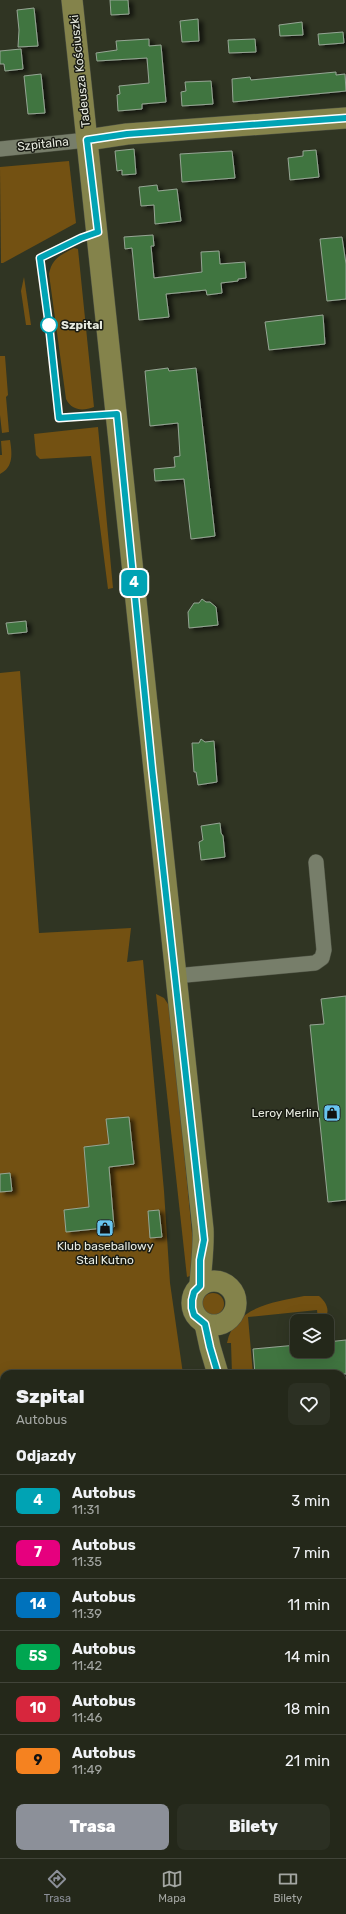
<!DOCTYPE html>
<html lang="pl">
<meta charset="utf-8">
<style>
:root{--surface:#24281a;--page:#2c3023;--text:#f1f3f6;--muted:#a3a6a2;--line:#414439;--accent:#8c9099}
body{margin:0;font-family:Rubik,sans-serif;background:var(--page);color:var(--text);height:100vh;display:flex;flex-direction:column;font-size:15px;white-space:nowrap}
*{box-sizing:border-box;margin:0}
p{font-size:13px;color:var(--muted)}
.icon{flex:none;width:22px;height:22px;fill:none;stroke:currentColor;stroke-width:2;stroke-linecap:round;stroke-linejoin:round}
.map{position:relative;flex:1;overflow:hidden}
.drawer{position:absolute;left:0px;top:1370px;width:346px;height:488px;display:flex;flex-direction:column;background:var(--surface);border-radius:12px 12px 0 0;box-shadow:0 4px 16px #0002,0 0 0 1px var(--line)}
.drawer>*{flex:none}
.badge{padding:0 8px;border-radius:6px;font-size:14px;line-height:26px}
.tools{position:absolute;left:290px;top:1314px;display:grid;gap:8px}
.tools a{display:grid;place-items:center;width:44px;height:44px;border-radius:8px;background:var(--surface);box-shadow:0 4px 16px #0002,0 0 0 1px var(--line);font-size:20px}
.map>.badge{position:absolute;translate:-50% -50%;box-shadow:0 0 0 2px #fff}
h2{padding:0 16px;font-size:15px;line-height:36px}
.round{display:grid;place-items:center;flex:none;width:42px;height:42px;border-radius:8px;background:var(--page)}
.summary{display:flex;align-items:center;justify-content:space-between;height:68px;padding:0 16px}
h1{font-size:19px;font-weight:800;line-height:30px}
.cta{display:flex;gap:8px;margin-top:auto;padding:8px 16px}
.cta a{flex:1;height:46px;border-radius:8px;background:var(--accent);color:#fff;font-size:16px;font-weight:800;line-height:46px;text-align:center}
.cta a+a{background:var(--page);color:var(--text)}
ul{padding:0;list-style:none}
li{display:flex;align-items:center;gap:12px;height:52px;padding:0 16px;border-top:1px solid var(--line)}
li div{flex:1}
li b{display:block;font-size:15px}
li em{font-style:normal}
li .badge{min-width:44px;font-weight:700;text-align:center}
.tab-bar{display:flex;justify-content:space-around;align-items:center;height:56px;border-top:1px solid var(--line);background:var(--surface);font-size:11px;color:var(--muted)}
.tab-bar a{display:grid;justify-items:center;gap:2px}
.tab-bar .current{color:var(--accent)}
.map>svg:first-child{display:block}
.green{fill:#735112}
.building{fill:#417540;stroke:#95a594;filter:url(#shadow)}
.lines{fill:none;stroke-linecap:round;stroke-linejoin:round}
.street-casing{stroke:#4e5243;stroke-width:16}
.secondary-casing{stroke:#4e5243;stroke-width:22}
.street{stroke:#777e6a;stroke-width:15}
.secondary{stroke:#84834b;stroke-width:21}
.line-casing{stroke:#fff;stroke-width:9}
.line{stroke:#00a3b4;stroke-width:6}
.stop-dot{fill:#fff;stroke:#00a3b4;stroke-width:2}
.labels{text-anchor:middle;dominant-baseline:central;stroke-width:3;stroke-linejoin:round;paint-order:stroke}
.street-label{font-size:12px;fill:#e8ebe0;stroke:#191b13}
.stop-label{font-size:12px;font-weight:bold;fill:#e8ebe0;stroke:#191b13;text-anchor:start}
.poi-label{font-size:12px;fill:#e8ebe0;stroke:#191b13;text-anchor:end}
</style>
<div class="map">
<svg width="346" height="1858" viewBox="0 0 346 1858">
<defs>
<filter id="shadow"><feDropShadow dx="4.5" dy="2.5" stdDeviation="2" flood-color="#0009"/></filter>
</defs>
<rect width="100%" height="100%" fill="#303523"/>
<g class="green">
<path d="M69 161 76 223 3 263H1L0 167Z"/>
<path d="M74 248 78 249 94 407C83 411 72 411 66 399L49 274C52 258 61 255 74 248Z"/>
<path d="M24 277 31 325H26L21 291Z"/>
<path d="M0 356H5L8 395 6 397 9 432 2 433 0 415Z"/>
<path d="M98 427 113 588 108 589 91 456 40 459 36 455 34 434Z"/>
<path d="M10 440C12 453 14 467 0 474V455H2L1 441Z"/>
<path d="M20 671 39 933 131 928 127 962 143 960 164 1191 170 1283 183 1374H4V1854H227L228 1858H0V673Z"/>
<path d="M156 994 164 998 170 1007 196 1274 187 1277Z"/>
<circle cx="213" cy="1304" r="11"/>
<path d="M304 1296H319C328 1303 333 1317 318 1320L317 1310 248 1317 253 1374H232L231 1343H227C234 1307 274 1302 304 1296Z"/>
<path d="M346 1812V1858H341L342 1813Z"/>
</g>
<g class="building">
<path d="M110 0H128L129 14 111 15Z"/>
<path d="M34 8 38 46 18 47 19 30 17 10Z"/>
<path d="M198 19 199 41 182 42 180 21Z"/>
<path d="M302 22 303 35 280 36 279 25Z"/>
<path d="M343 32 344 43 319 45 318 34Z"/>
<path d="M149 39V46L161 45 166 102 142 104V109L118 111 117 95 120 94 119 86 149 83 147 58 97 61 96 53 117 50 116 41Z"/>
<path d="M255 39 256 52 229 53 228 40Z"/>
<path d="M21 49 23 69 5 71 4 64H0V51Z"/>
<path d="M336 72V75L345 74 346 91 233 102 232 79 250 77 251 80Z"/>
<path d="M41 74 45 113 28 114 24 76Z"/>
<path d="M211 81 213 104 182 106 181 92 186 91 185 82Z"/>
<path d="M134 149 136 174 122 175V170L117 171 115 151Z"/>
<path d="M316 150 319 177 290 180 288 158 303 156V151Z"/>
<path d="M232 151 235 178 182 182 180 154Z"/>
<path d="M157 185 158 191 177 189 181 221 155 224 154 205 141 206 139 187Z"/>
<path d="M153 235 154 246H151L154 278 202 272 201 252 219 251 220 264 245 262 246 278 238 279V281L221 283 222 293 207 295 206 290 166 294 169 317 139 320 132 248 125 249 124 237Z"/>
<path d="M342 237 346 264V299L327 301 320 239Z"/>
<path d="M323 315 325 344 269 350 265 322Z"/>
<path d="M168 368 169 371 196 368 215 536 191 539 184 479 155 481 154 469 175 467 174 457 180 456 178 423 150 426 145 371Z"/>
<path d="M202 599 206 602H210L216 607 218 625 189 628 188 612 194 603H199Z"/>
<path d="M26 621 27 632 8 634 6 623Z"/>
<path d="M201 739 205 742 214 741 217 782 198 785 196 772H194L192 743H199Z"/>
<path d="M220 823 221 833 223 836 225 857 201 860 199 842 203 840 201 826Z"/>
<path d="M346 996V1200L328 1202 310 1025 324 1024 321 999Z"/>
<path d="M129 1117 134 1164 109 1167 114 1227 66 1232 64 1210 89 1207 84 1147 109 1144 106 1119Z"/>
<path d="M10 1173 12 1191 0 1192V1174Z"/>
<path d="M159 1210 162 1237 150 1238 148 1211Z"/>
<path d="M346 1340V1374H255L253 1349 297 1345V1351H327V1342Z"/>
</g>
<g class="lines">
<defs>
<g id="street">
<path d="M0 149 87 140"/>
<path d="M175 976 315 963 322 958 324 950 316 862"/>
</g>
<g id="secondary">
<path d="M72 0 203 1229C204 1247 201 1267 200 1285"/>
<path d="M87 140 127 134 346 118"/>
<circle cx="214" cy="1303" r="22"/>
<path d="M205 1324 210 1347 218 1374"/>
<path d="M265 1854V1858"/>
</g>
</defs>
<use href="#street" class="street-casing"/>
<use href="#secondary" class="secondary-casing"/>
<use href="#street" class="street"/>
<use href="#secondary" class="secondary"/>
</g>
<g class="lines">
<defs>
<path id="line" d="M218 1374 210 1347 205 1324 194 1315 192 1308V1300L194 1292 200 1286V1260L204 1240 152 768 117 414 59 418 49 325 40 258 81 238 98 232 87 140 127 134 346 118"/>
</defs>
<use href="#line" class="line-casing"/>
<use href="#line" class="line"/>
</g>
<defs>
<symbol id="shop-square" viewBox="-11 -11 22 22"><rect x="-9" y="-9" width="18" height="18" rx="4" fill="#68c4f0" stroke="#191b13"/><path d="M-5-2.5h2.3a2.7 3.5 0 0 1 5.4 0H5L5.5 6h-11ZM-1.5-2.5h3a1.5 2.3 0 0 0-3 0Z" fill="#111"/></symbol>
</defs>
<g fill-rule="evenodd">
<use href="#shop-square" x="322" y="1103" width="20" height="20"/>
<use href="#shop-square" x="95" y="1218" width="20" height="20"/>
</g>
<circle class="stop-dot" cx="49" cy="325" r="8"/>
<g class="labels">
<g class="street-label">
<text transform="translate(80 71) rotate(-96)">Tadeusza Kościuszki</text>
<text transform="translate(43 144) rotate(-6)">Szpitalna</text>
</g>
<g class="stop-label">
<text x="61" y="325">Szpital</text>
</g>
<g class="poi-label">
<text x="319" y="1113">Leroy Merlin</text>
<text x="105" y="1246" text-anchor="middle">Klub baseballowy<tspan x="105" dy="14">Stal Kutno</tspan></text>
</g>
</g>
</svg>
<div class="tools">
<a><svg class="icon" aria-label="layers" viewBox="0 0 24 24"><path d="M12 4l9 5-9 5-9-5zM3 14l9 5 9-5"/></svg></a>
</div>
<b class="badge" style="left:134px;top:583px;background:#00a3b4;color:#fff">4</b>
<section class="drawer">
<div class="summary"><div><h1>Szpital</h1><p>Autobus</p></div><a class="round"><svg class="icon" aria-label="heart" viewBox="0 0 24 24"><path d="M12 20l-8-8c-3-5 5-10 8-4 3-6 11-1 8 4z"/></svg></a></div>
<h2>Odjazdy</h2>
<ul>
<li><span class="badge" style="background:#00a3b4;color:#fff">4</span><div><b>Autobus</b><p>11:31</p></div><em>3 min</em></li>
<li><span class="badge" style="background:#e6007e;color:#fff">7</span><div><b>Autobus</b><p>11:35</p></div><em>7 min</em></li>
<li><span class="badge" style="background:#0072bc;color:#fff">14</span><div><b>Autobus</b><p>11:39</p></div><em>11 min</em></li>
<li><span class="badge" style="background:#00a651;color:#fff">5S</span><div><b>Autobus</b><p>11:42</p></div><em>14 min</em></li>
<li><span class="badge" style="background:#d7263d;color:#fff">10</span><div><b>Autobus</b><p>11:46</p></div><em>18 min</em></li>
<li><span class="badge" style="background:#f58220;color:#111">9</span><div><b>Autobus</b><p>11:49</p></div><em>21 min</em></li>
</ul>
<div class="cta"><a>Trasa</a><a>Bilety</a></div>
</section>
</div>
<nav class="tab-bar">
<a class="current"><svg class="icon" aria-label="directions" viewBox="0 0 24 24"><path d="M12 3l9 9-9 9-9-9zM9 14v-3h6M13 9l2 2-2 2"/></svg>Trasa</a>
<a><svg class="icon" aria-label="map" viewBox="0 0 24 24"><path d="M3 6l6-2 6 2 6-2v14l-6 2-6-2-6 2zM9 4v14M15 6v14"/></svg>Mapa</a>
<a><svg class="icon" aria-label="tickets" viewBox="0 0 24 24"><path d="M3 7h18v10H3zM15 7v10"/></svg>Bilety</a>
</nav>
